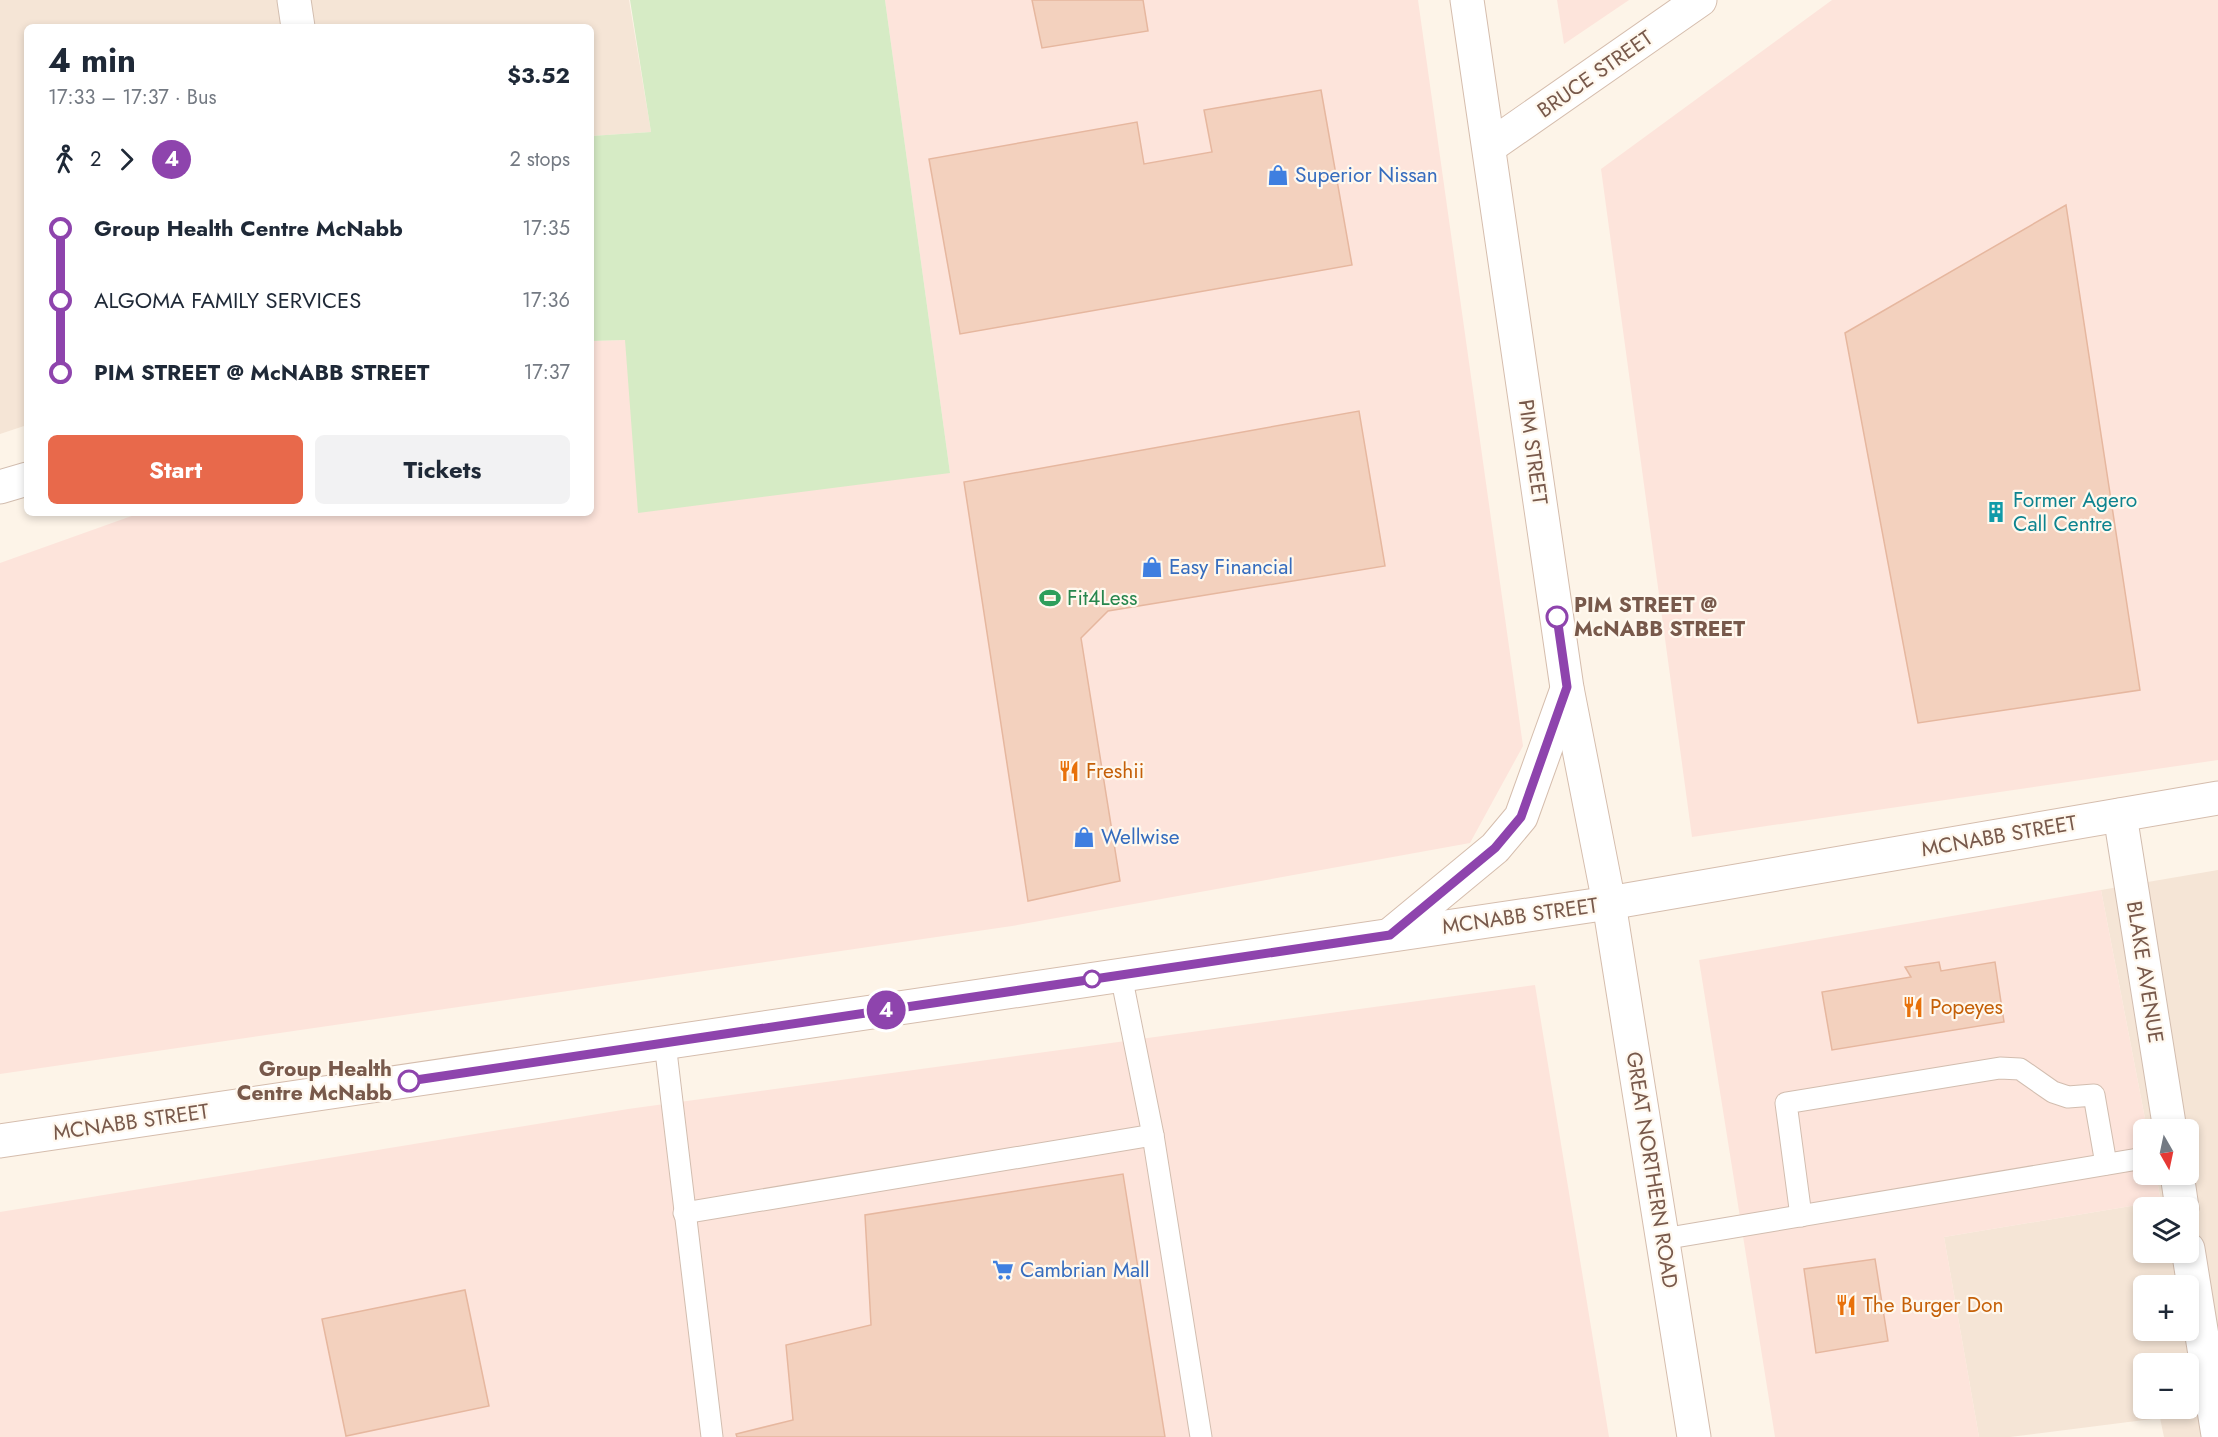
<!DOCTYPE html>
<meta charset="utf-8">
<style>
:root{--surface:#fff;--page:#f2f2f3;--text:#1f2937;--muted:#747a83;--accent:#e8694b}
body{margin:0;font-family:Jost,sans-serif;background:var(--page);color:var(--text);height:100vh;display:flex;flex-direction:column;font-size:22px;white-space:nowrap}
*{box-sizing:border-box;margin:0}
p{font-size:20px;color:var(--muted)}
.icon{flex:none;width:33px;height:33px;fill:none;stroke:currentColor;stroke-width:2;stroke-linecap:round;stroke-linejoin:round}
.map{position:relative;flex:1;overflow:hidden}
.sheet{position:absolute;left:24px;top:24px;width:570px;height:492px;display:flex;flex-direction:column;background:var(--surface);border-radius:9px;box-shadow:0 3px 9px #0003}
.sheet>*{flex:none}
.badge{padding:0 12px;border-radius:20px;font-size:21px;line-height:39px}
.needle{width:39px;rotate:171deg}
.fabs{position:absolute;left:2133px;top:1119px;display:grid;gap:12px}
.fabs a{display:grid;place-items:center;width:66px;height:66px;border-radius:9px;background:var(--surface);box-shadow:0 3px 9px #0003;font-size:30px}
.map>.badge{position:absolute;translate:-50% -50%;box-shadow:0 0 0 3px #fff}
.legs{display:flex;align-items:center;gap:9px;height:66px;padding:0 24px;font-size:20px}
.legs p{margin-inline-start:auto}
.headline{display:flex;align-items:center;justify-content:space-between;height:102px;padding:0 24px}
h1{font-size:33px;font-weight:700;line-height:45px}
.button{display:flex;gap:12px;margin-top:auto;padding:12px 24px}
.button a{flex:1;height:69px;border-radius:9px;background:var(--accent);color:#fff;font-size:24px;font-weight:700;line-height:69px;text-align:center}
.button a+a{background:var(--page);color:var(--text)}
ul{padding:0 24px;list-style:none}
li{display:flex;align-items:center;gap:21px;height:72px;font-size:22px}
li i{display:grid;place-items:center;width:9px;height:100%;margin:0 8px;background:currentColor}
li i::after{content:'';width:15px;height:15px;margin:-8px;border:4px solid;border-radius:50%;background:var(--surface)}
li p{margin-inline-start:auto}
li:first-child i{background:linear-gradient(#0000 50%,currentColor 0)}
li:last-child i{background:linear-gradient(currentColor 50%,#0000 0)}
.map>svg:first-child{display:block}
.residential{fill:#f5e5d6;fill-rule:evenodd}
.commercial{fill:#fde4db}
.green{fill:#d6ebc5}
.building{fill:#f3d1be;stroke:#e6b79f;stroke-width:1.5}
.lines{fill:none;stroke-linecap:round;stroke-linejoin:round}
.service-casing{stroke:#d2bdaf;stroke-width:23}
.minor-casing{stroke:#d2bdaf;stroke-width:35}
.secondary-casing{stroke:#d5bdad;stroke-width:35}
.service{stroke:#fff;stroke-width:21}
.minor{stroke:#fff;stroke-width:33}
.secondary{stroke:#fff;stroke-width:33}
.line-1-casing{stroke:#fff;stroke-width:14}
.line-1{stroke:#8e44ad;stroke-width:9}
.stop-1-dot{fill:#fff;stroke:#8e44ad;stroke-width:3}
.labels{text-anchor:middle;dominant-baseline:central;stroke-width:4.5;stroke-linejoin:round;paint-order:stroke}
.street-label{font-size:21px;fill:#78594b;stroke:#fff8ee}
.shop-label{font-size:21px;fill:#366cbe;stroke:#fff8ee;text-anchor:start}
.culture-label{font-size:21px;fill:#0d838f;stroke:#fff8ee;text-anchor:start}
.leisure-label{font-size:21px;fill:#27864d;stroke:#fff8ee;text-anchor:start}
.stop-label{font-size:21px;font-weight:bold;fill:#78594b;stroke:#fff8ee;text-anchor:start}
.food-label{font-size:21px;fill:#c56008;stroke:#fff8ee;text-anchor:start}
</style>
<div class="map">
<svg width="2218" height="1437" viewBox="0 0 2218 1437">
<rect width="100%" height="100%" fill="#fdf4e8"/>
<g class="residential">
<path d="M0 0H629L651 132 591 136V27H27V425L0 434Z"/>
<path d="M2218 870V1437H2164L2160 1418 2010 1437H1979L1944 1237 2161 1201 2156 1175 2188 1174V1130L2147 1129 2101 890ZM2144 1208H2188V1252H2144ZM2144 1286H2188V1330H2144ZM2144 1364H2188V1408H2144Z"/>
</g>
<g class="commercial">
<path d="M885 0H1418L1523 746 1470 843 1012 926 0 1074V563L140 513H591V341L625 340 950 473Z"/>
<path d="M1557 0H1629L1564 44Z"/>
<path d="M1832 0H2218V760L1692 837 1601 169Z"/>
<path d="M2101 890 2147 1129 2144 1130V1174L2156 1175 2161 1201 1944 1237 1979 1437H1775L1699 960Z"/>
<path d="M1535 985 1609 1437H0V1212L628 1109Z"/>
</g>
<path class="green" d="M630 0H885L950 473 638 513 625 340 591 341V136L651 132Z"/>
<g class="building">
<path d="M1032 0H1143L1148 31 1042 48Z"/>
<path d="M1321 90 1352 265 960 334 929 159 1137 122 1144 164 1212 152 1204 110Z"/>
<path d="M2066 205 2140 690 1918 723 1845 333Z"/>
<path d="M1359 411 1385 566 1108 611 1081 638 1120 881 1028 901 964 482Z"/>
<path d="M1939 962 1941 971 1995 962 2004 1022 1832 1050 1822 992 1911 977 1905 967Z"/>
<path d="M1123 1174 1165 1437H737L736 1434 793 1420 786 1345 871 1325 865 1215Z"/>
<path d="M1875 1259 1888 1341 1816 1353 1804 1269Z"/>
<path d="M465 1290 489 1406 346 1436 322 1319Z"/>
</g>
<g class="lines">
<defs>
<g id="service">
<path d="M1121 975 1153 1135 1201 1437"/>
<path d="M665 1043 712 1437"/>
<path d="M684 1213 1153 1135"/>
<path d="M1801 1216 1786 1103 2000 1068 2020 1069 2053 1092 2068 1097 2094 1095 2106 1164"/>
<path d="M1663 1239 2144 1158"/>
</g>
<g id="minor">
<path d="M294 0 298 27"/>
<path d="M0 487 27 479"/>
<path d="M2120 815 2170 1130"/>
<path d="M2177 1174 2182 1208"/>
<path d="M2188 1249 2218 1435"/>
</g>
<g id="secondary">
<path d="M1467 0 1567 688 1609 903 1694 1437"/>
<path d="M1489 147 1700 0"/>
<path d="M1391 934 1495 848 1521 817 1567 689"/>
<path d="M0 1141 1609 903 2218 798"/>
</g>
</defs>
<use href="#service" class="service-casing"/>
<use href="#minor" class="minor-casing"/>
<use href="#secondary" class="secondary-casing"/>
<use href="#service" class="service"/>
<use href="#minor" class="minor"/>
<use href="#secondary" class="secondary"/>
</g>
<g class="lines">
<defs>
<path id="line-1" d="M409 1081 1390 935 1495 848 1521 817 1567 687 1557 617"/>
</defs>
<use href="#line-1" class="line-1-casing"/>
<use href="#line-1" class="line-1"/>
</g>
<defs>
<symbol id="shop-bare" viewBox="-9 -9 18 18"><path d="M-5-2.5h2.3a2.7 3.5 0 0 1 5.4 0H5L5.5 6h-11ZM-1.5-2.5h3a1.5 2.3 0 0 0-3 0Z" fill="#3f7fe0" stroke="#fff8ee" stroke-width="2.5" paint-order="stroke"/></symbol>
<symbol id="building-bare" viewBox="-9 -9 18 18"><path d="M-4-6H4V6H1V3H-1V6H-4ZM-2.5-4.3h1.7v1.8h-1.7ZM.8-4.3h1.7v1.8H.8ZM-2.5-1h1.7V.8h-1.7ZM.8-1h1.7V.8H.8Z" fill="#0f9aa8" stroke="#fff8ee" stroke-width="2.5" paint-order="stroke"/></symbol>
<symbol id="stadium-bare" viewBox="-9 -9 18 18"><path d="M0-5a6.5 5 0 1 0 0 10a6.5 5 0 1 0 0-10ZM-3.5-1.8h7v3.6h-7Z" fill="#2e9e5b" stroke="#fff8ee" stroke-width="2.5" paint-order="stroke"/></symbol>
<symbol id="restaurant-bare" viewBox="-9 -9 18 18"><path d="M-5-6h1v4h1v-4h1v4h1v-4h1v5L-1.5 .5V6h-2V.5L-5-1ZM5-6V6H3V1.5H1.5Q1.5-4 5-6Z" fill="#e8710a" stroke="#fff8ee" stroke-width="2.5" paint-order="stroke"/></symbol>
<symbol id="supermarket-bare" viewBox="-9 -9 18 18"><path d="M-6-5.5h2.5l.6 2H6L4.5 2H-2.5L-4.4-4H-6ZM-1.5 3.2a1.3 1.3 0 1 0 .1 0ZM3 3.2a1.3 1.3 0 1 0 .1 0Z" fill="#3f7fe0" stroke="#fff8ee" stroke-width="2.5" paint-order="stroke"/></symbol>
</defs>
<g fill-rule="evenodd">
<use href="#shop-bare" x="1263" y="160" width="30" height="30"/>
<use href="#building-bare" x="1981" y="497" width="30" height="30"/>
<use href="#shop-bare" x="1137" y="552" width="30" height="30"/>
<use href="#stadium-bare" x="1035" y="583" width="30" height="30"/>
<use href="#restaurant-bare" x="1054" y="756" width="30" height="30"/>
<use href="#shop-bare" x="1069" y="822" width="30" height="30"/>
<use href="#restaurant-bare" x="1898" y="992" width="30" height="30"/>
<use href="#supermarket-bare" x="988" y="1255" width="30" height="30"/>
<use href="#restaurant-bare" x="1831" y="1290" width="30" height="30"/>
</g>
<g class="stop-1-dot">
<circle cx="1557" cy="617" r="10"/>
<circle cx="1092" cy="979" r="8"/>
<circle cx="409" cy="1081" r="10"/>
</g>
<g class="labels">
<g class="street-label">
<text transform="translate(1595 74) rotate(-35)">BRUCE STREET</text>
<text transform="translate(1533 452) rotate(82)">PIM STREET</text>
<text transform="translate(1999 836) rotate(-10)">MCNABB STREET</text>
<text transform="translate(1520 916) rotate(-8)">MCNABB STREET</text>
<text transform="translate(2145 972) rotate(81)">BLAKE AVENUE</text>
<text transform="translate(131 1122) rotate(-8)">MCNABB STREET</text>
<text transform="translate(1652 1170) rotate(81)">GREAT NORTHERN ROAD</text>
</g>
<g class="shop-label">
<text x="1295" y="175">Superior Nissan</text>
<text x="1169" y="567">Easy Financial</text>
<text x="1101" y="837">Wellwise</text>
<text x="1020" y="1270">Cambrian Mall</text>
</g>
<g class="culture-label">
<text x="2013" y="500">Former Agero<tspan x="2013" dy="24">Call Centre</tspan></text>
</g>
<g class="leisure-label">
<text x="1067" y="598">Fit4Less</text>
</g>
<g class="stop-label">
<text x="1574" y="605">PIM STREET @<tspan x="1574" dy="24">McNABB STREET</tspan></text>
<text x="392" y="1069" text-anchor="end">Group Health<tspan x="392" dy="24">Centre McNabb</tspan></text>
</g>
<g class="food-label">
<text x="1086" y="771">Freshii</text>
<text x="1930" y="1007">Popeyes</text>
<text x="1863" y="1305">The Burger Don</text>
</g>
</g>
</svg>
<div class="fabs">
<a><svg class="needle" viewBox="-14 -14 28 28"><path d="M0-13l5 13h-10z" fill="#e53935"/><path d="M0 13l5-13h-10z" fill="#747a83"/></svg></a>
<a><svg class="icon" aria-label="layers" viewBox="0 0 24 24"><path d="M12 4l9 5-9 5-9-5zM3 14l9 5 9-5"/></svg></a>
<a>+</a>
<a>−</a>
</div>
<b class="badge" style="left:886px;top:1010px;background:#8e44ad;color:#fff">4</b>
<section class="sheet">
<div class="headline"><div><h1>4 min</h1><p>17:33 – 17:37 · Bus</p></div><b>$3.52</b></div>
<div class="legs"><svg class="icon" aria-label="walk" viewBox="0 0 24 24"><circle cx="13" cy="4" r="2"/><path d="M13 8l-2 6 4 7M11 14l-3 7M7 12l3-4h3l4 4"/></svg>2<svg class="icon" aria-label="forward" viewBox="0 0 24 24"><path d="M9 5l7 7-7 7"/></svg><b class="badge" style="background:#8e44ad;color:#fff">4</b><p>2 stops</p></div>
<ul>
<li><i style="color:#8e44ad"></i><b>Group Health Centre McNabb</b><p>17:35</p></li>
<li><i style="color:#8e44ad"></i><span>ALGOMA FAMILY SERVICES</span><p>17:36</p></li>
<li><i style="color:#8e44ad"></i><b>PIM STREET @ McNABB STREET</b><p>17:37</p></li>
</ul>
<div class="button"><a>Start</a><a>Tickets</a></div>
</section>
</div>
